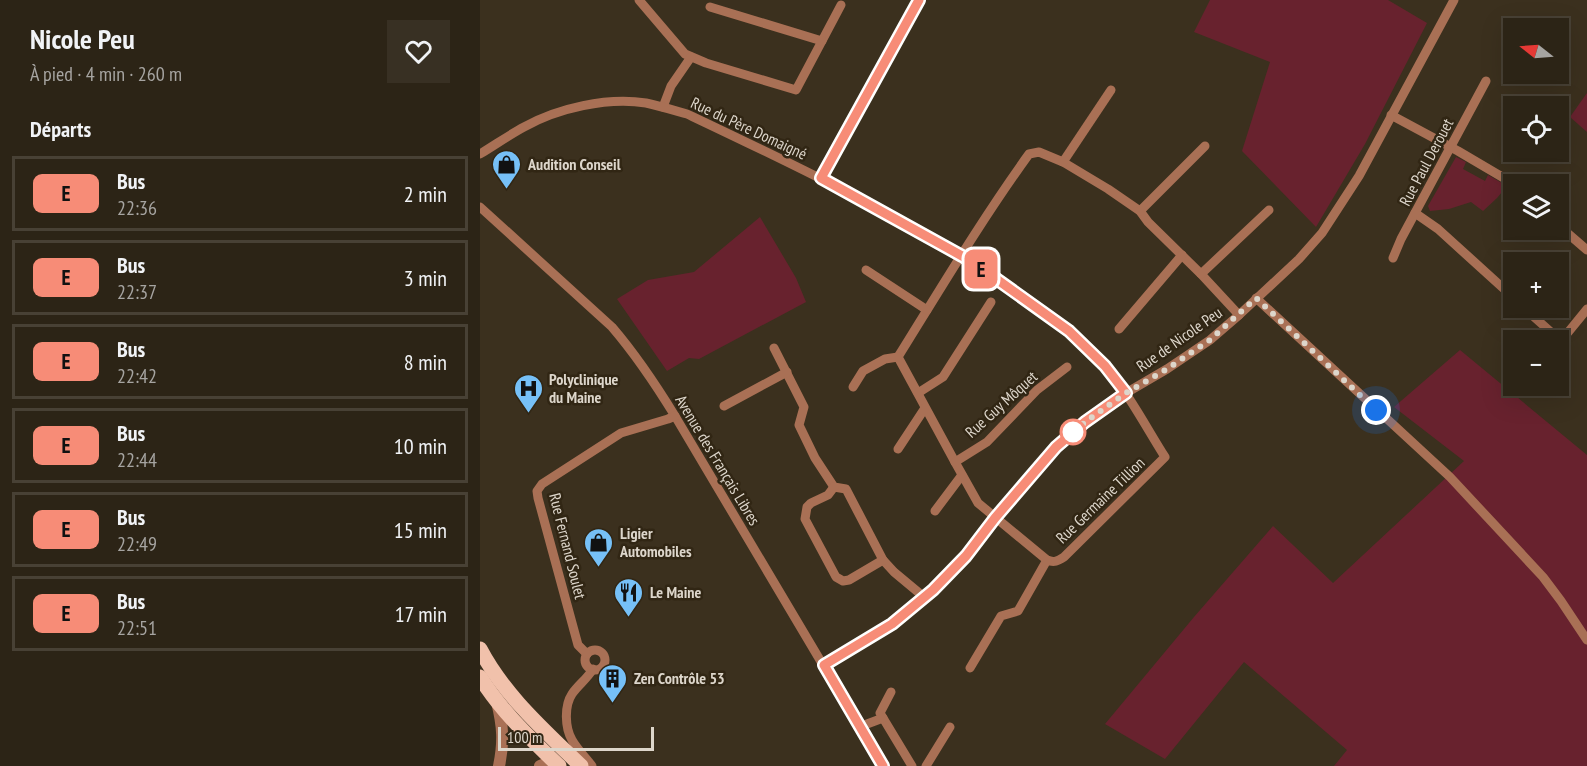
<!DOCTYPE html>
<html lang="fr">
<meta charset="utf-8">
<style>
:root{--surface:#2c2416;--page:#383023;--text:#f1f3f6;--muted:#a6a4a1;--line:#484135}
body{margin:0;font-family:"PT Sans Narrow",sans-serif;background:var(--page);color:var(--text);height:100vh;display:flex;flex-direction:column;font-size:22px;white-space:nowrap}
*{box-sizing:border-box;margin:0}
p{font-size:20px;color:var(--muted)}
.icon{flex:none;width:33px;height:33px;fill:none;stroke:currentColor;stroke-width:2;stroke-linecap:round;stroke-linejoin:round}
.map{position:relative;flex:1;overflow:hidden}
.panel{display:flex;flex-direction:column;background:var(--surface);width:480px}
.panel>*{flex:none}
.badge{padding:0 12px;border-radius:9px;font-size:21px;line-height:39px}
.needle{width:39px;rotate:287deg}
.fabs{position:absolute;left:1023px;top:18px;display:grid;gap:12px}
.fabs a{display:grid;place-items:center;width:66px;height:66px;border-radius:0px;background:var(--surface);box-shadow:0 6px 24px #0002,0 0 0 2px var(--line);font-size:30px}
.scale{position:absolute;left:18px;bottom:15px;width:156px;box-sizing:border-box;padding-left:6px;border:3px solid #ddd6cb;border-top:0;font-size:16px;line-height:21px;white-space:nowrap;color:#ddd6cb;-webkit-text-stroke:4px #312614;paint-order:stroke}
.you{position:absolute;width:30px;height:30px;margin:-15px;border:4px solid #fff;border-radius:50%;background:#1a73e8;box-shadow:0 0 0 9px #1a73e833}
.map>.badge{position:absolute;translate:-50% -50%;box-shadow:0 0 0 3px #fff}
h2{padding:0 30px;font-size:22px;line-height:54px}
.round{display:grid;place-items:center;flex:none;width:63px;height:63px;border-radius:0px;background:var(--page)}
.overview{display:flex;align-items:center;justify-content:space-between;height:102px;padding:0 30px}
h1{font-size:28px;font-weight:700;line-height:45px}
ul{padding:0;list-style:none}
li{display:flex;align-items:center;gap:18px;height:75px;margin:0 12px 9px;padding:0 18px;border:3px solid var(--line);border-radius:0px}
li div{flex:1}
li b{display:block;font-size:22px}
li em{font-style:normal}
li .badge{min-width:66px;font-weight:700;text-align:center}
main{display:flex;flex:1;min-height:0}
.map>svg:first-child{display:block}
.green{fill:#68222e}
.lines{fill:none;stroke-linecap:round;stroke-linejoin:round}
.minor{stroke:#a97055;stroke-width:9}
.tertiary{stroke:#a97055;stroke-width:12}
.primary{stroke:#f1c1ab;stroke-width:15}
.line-casing{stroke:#fff;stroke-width:14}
.line{stroke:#f78c77;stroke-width:9}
.walk{stroke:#ddd6cb;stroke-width:6;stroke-dasharray:0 10.8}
.stop-dot{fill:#fff;stroke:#f78c77;stroke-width:3}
.labels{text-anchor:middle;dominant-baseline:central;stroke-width:5;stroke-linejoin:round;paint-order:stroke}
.street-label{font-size:16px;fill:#ddd6cb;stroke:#312614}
.poi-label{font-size:16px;font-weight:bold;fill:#ddd6cb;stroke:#312614;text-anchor:start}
</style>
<main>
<section class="panel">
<div class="overview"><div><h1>Nicole Peu</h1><p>À pied · 4 min · 260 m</p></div><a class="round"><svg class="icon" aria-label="heart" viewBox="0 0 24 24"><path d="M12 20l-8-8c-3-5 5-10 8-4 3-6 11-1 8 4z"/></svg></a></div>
<h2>Départs</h2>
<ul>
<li><span class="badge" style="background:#f78c77;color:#111">E</span><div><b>Bus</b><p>22:36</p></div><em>2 min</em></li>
<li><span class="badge" style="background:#f78c77;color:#111">E</span><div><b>Bus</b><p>22:37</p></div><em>3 min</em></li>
<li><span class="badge" style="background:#f78c77;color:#111">E</span><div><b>Bus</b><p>22:42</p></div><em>8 min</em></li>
<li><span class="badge" style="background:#f78c77;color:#111">E</span><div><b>Bus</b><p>22:44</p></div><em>10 min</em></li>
<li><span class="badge" style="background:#f78c77;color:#111">E</span><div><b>Bus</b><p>22:49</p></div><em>15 min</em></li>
<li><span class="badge" style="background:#f78c77;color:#111">E</span><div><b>Bus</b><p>22:51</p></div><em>17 min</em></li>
</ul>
</section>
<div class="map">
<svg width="1107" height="766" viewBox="0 0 1107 766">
<rect width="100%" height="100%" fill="#3b301e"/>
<g class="green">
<path d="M730 0H908L947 23 885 144 836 227 762 151 790 62 714 32Z"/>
<path d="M1107 93V132L1090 117Z"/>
<path d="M976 157 986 162 983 169 1005 181 1008 175 1027 186 1017 198 1003 211 991 202 969 209 950 211 948 206Z"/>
<path d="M280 217 316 278 326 302 219 359 209 358 187 371 137 299 168 280 214 272Z"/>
<path d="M980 350 1107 455V766H854L867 750 764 662 685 759 625 724 714 617 793 526 853 583 984 461 914 407Z"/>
</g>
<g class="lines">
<g class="minor">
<path d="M159 0 205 54 226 63 316 90 361 5"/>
<path d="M230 7 342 41"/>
<path d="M183 107 191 86 211 57"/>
<path d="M911 115 978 151 1034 184"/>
<path d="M0 154C15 145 29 135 44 127 78 108 127 97 166 103 180 106 193 110 207 114 321 168 438 223 541 297 571 318 601 339 625 366 649 394 666 427 685 457L584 557C578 561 574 563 567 560L498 503 475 462 418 357C461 288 502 219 549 154L559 152 583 162 628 189 660 211 668 222 721 274 759 315"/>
<path d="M583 162 631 90"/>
<path d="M341 178 439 0"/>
<path d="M0 207 132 327C156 355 176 385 195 416L403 766"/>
<path d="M660 211 725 146"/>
<path d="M935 213 958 229 1034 298"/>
<path d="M1078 225 1107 250"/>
<path d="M913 258 921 239 1006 81"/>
<path d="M386 270 447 310"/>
<path d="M721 274 789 210"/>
<path d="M776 298 970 477 1063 577 1081 601 1107 640"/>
<path d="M1044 308 1081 341 1107 309"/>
<path d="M639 329 702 255"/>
<path d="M294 348 324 407 319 425 335 458 354 487 366 489 403 560 414 572 444 597"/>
<path d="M373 387 383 371 405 359 418 357"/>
<path d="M438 393 463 377 511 302"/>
<path d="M244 406 307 372"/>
<path d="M418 449 445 408"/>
<path d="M475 462 507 442 557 390 587 367"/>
<path d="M354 487 348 495 331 503 327 507 325 519 356 577 363 581 369 580 403 560"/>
<path d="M455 511 482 475"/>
<circle cx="115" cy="660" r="10"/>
<path d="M107 654 98 645 58 498 57 491 62 484 141 433 188 419 195 416"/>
<path d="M344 665 412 624 453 590 486 556 515 518 576 447 605 422 646 393 687 369 730 340 759 315 819 259 842 233 879 176 974 0"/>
<path d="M490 668 521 616 538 611 567 560"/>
<path d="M411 692 400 713 432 766"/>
<path d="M381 728 387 724 403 718"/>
<path d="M112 766C106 758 97 749 92 740 85 728 84 706 92 694 98 685 107 679 113 669"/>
<path d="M446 766 470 727"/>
</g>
<g class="tertiary">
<path d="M17 702C23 726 24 742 19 766"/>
<path d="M60 766 67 763H76"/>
</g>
<g class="primary">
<path d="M0 649C24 695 64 730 101 766"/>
<path d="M0 677C21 711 50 738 79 766"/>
</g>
</g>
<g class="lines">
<defs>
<path id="line" d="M403 766 344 665 412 624 453 590 486 556 515 518 576 447 605 422 646 393 625 366 589 331 508 273 482 256 341 178 439 0"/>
</defs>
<use href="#line" class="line-casing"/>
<use href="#line" class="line"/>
<path class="walk" d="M593 432 590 435 605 422 646 393 687 369 730 340 776 298 896 410"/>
</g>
<defs>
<symbol id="shop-pin" viewBox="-11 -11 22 30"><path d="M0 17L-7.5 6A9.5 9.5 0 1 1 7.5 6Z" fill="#76c0f7" stroke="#312614"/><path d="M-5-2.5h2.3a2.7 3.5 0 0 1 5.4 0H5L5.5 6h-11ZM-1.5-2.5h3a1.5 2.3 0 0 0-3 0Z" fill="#111"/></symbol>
<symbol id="hospital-pin" viewBox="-11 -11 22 30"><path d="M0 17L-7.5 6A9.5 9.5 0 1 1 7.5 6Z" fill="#76c0f7" stroke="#312614"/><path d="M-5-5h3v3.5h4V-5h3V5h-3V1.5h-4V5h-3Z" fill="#111"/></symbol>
<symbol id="restaurant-pin" viewBox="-11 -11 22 30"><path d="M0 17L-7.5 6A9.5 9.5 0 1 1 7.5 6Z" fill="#76c0f7" stroke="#312614"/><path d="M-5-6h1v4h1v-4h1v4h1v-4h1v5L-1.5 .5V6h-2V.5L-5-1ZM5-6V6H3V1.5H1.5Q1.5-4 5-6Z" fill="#111"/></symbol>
<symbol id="building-pin" viewBox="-11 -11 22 30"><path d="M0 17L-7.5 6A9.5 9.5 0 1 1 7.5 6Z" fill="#76c0f7" stroke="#312614"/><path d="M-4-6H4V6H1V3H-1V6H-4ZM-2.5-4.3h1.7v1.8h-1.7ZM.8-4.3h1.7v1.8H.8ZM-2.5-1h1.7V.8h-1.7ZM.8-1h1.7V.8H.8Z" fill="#111"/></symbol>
</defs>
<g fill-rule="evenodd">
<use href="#shop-pin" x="10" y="148" width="33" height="45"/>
<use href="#hospital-pin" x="32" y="372" width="33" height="45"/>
<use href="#shop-pin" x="102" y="526" width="33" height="45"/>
<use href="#restaurant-pin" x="132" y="576" width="33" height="45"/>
<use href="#building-pin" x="116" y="662" width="33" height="45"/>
</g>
<circle class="stop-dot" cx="593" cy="432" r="12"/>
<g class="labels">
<g class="street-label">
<text transform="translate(269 128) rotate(25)">Rue du Père Domaigné</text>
<text transform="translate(946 162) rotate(-62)">Rue Paul Derouet</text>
<text transform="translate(699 339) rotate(-35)">Rue de Nicole Peu</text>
<text transform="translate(521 404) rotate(-42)">Rue Guy Môquet</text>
<text transform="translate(238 460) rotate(59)">Avenue des Français Libres</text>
<text transform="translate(620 500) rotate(-44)">Rue Germaine Tillion</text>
<text transform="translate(88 546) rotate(76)">Rue Fernand Soulet</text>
</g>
<g class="poi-label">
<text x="48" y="164">Audition Conseil</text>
<text x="69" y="379">Polyclinique<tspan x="69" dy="18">du Maine</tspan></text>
<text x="140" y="533">Ligier<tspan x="140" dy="18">Automobiles</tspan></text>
<text x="170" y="592">Le Maine</text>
<text x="154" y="678">Zen Contrôle 53</text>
</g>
</g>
</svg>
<div class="fabs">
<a><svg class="needle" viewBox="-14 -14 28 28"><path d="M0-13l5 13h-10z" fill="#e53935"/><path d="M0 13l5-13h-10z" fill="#a6a4a1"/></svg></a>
<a><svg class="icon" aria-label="locate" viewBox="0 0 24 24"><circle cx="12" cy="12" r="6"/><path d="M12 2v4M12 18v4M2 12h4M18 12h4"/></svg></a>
<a><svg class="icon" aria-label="layers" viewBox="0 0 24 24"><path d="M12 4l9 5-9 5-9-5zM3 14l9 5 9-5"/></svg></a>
<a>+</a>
<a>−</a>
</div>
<div class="scale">100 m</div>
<div class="you" style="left:896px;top:410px"></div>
<b class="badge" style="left:501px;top:269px;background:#f78c77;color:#111">E</b>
</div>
</main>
